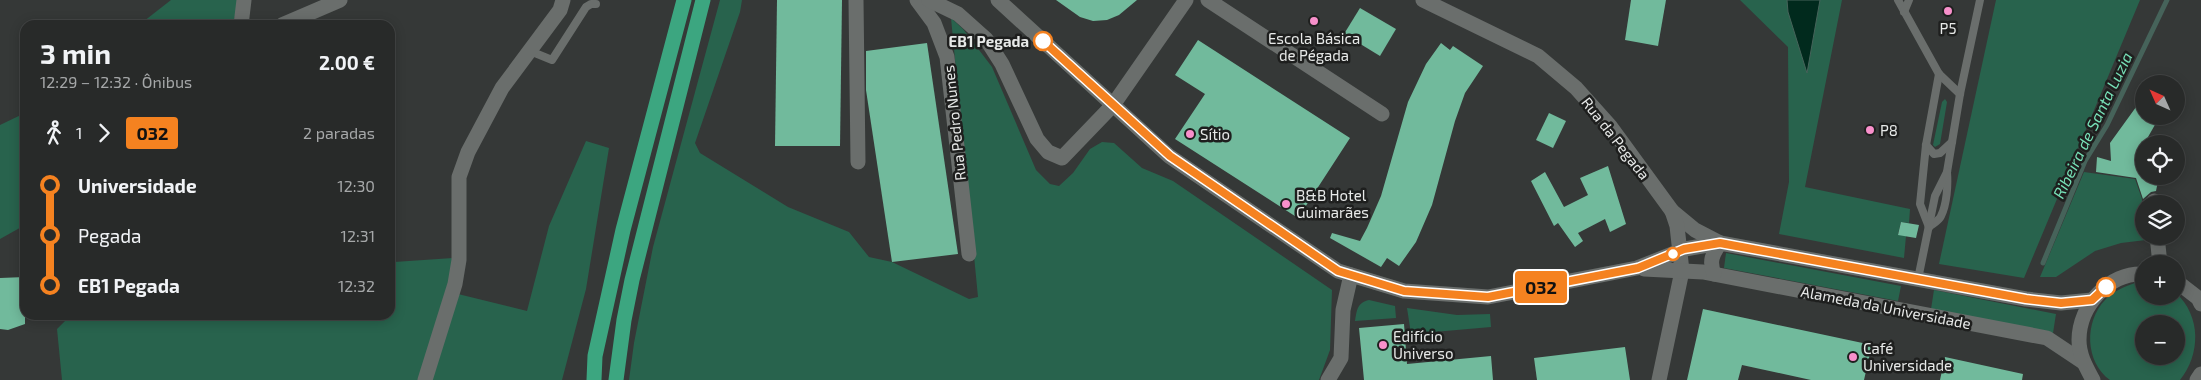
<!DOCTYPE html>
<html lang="pt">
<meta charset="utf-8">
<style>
:root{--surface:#282a29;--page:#343635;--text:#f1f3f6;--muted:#a5a7a8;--line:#444646}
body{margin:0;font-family:"Exo 2",sans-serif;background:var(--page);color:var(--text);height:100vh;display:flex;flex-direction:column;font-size:19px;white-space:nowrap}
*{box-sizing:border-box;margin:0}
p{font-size:16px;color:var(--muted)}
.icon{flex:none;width:28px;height:28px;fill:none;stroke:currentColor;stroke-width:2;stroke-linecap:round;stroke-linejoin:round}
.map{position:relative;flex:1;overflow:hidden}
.drawer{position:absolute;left:20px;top:20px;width:375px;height:300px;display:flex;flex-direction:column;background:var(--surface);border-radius:15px;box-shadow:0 2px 12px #0003,0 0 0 1px var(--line)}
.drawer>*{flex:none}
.badge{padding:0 10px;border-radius:4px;font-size:18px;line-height:32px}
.needle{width:32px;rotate:315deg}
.tools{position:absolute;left:2135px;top:75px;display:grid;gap:10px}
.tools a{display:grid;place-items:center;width:50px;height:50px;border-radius:50%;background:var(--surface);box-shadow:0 2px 12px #0003,0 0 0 1px var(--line);font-size:25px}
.map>.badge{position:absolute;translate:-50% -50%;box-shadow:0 0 0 2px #fff}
.legs{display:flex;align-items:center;gap:8px;height:55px;padding:0 20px;font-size:16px}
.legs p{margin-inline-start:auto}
.headline{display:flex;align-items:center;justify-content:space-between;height:85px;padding:0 20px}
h1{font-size:28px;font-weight:700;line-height:38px}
ul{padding:0 20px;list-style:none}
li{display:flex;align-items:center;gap:18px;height:50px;font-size:19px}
li i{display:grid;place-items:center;width:8px;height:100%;margin:0 6px;background:currentColor}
li i::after{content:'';width:12px;height:12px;margin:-6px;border:4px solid;border-radius:50%;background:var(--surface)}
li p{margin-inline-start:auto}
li:first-child i{background:linear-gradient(#0000 50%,currentColor 0)}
li:last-child i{background:linear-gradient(currentColor 50%,#0000 0)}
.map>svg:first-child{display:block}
.green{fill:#28634d;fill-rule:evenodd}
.water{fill:#012a1d;stroke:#46635a}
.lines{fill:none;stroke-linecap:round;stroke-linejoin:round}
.stream{stroke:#46635a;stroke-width:5}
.building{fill:#71ba9c}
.lane{stroke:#6a6e6c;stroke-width:8}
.street{stroke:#6a6e6c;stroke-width:15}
.secondary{stroke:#6a6e6c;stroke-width:15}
.highway{stroke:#3ca680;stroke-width:15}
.line-1-casing{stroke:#fff;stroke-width:11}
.line-1{stroke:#f58220;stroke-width:8}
.poi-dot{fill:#f890cb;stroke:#1e1f1e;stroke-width:2}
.stop-1-dot{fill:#fff;stroke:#f58220;stroke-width:2.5}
.labels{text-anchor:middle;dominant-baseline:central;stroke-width:5;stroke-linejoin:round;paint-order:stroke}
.poi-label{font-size:15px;fill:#e7e9e8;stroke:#1e1f1e;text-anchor:start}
.stop-label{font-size:15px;font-weight:bold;fill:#e7e9e8;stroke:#1e1f1e;text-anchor:end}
.street-label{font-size:15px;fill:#e7e9e8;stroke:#1e1f1e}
.water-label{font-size:16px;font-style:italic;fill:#77e0b7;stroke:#1e1f1e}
</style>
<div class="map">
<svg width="2201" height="380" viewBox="0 0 2201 380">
<rect width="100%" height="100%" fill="#353837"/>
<g class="green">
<path d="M171 0H241L232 25H139Z"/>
<path d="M720 0H742L740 12 695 143 700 153 788 207 849 232 869 257 892 262 969 299 978 297 951 18 963 29 992 67 1036 170 1050 184 1059 186 1073 173 1090 149 1102 142 1114 143 1142 168 1173 181 1332 290 1330 350 1319 380H629L634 343 653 247Z"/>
<path d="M1740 0H1842L1805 187 1910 209 1909 223 1901 222 1898 234 1906 236 1904 258 1779 234 1789 182 1788 47Z"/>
<path d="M1996 0H2140L2024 278 1939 264Z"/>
<path d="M1945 99 1947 102 1940 144 1935 147 1933 145 1942 102Z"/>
<path d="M25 113V225L0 239V125Z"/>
<path d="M586 141 609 148 586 289 562 380H62L57 329 71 315H390V202L394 262 453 258 458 294 527 311 549 226Z"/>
<path d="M2084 172 2135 179 2142 199 2144 236H2146V240L2121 243 2095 251 2056 277H2040Z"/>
<path d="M1726 253 1901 286 1898 301 1724 268Z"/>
<path d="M2135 283H2144V296H2176V293C2201 316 2201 354 2180 380H2110C2085 362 2084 322 2105 300 2113 291 2124 287 2135 283ZM2144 324H2176V356H2144Z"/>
<path d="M1934 290 2056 314 2053 333 1931 309Z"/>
<path d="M1369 300 1395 306 1396 318 1355 321C1357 310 1357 303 1369 300Z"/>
<path d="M1407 308 1457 315 1490 314 1491 327 1411 334Z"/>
</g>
<path class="water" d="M1787 0H1820L1807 73 1788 12Z"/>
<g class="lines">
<path class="stream" d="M2043 263 2085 161 2107 125 2167 0"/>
</g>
<g class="building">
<path d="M777 0H842L840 146H775Z"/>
<path d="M1056 0H1137L1119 15 1107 20 1093 21 1080 17Z"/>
<path d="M1631 0H1666L1658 46 1625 40Z"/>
<path d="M1360 8 1396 29 1380 56 1344 34Z"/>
<path d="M1198 40 1350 138 1298 218 1175 139 1205 94 1175 75Z"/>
<path d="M927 43 958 254 892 262 866 90V51Z"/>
<path d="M1441 43 1450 50 1453 46 1483 66 1465 93 1455 121 1432 205 1416 242 1399 266 1387 258 1381 267 1330 238 1332 233 1360 241 1367 228 1381 196 1408 102 1426 64Z"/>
<path d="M2144 96V116H2160L2144 144V176H2159L2156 191 2151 192 2143 199 2136 178 2096 172 2097 157 2111 161 2110 143Z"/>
<path d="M1549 113 1566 121 1553 148 1536 140Z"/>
<path d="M1608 166 1626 224 1610 232 1605 219 1578 233 1583 241 1575 247 1558 223 1554 226 1531 181 1545 172 1564 207 1588 195 1580 178Z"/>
<path d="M1901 222 1919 225 1916 238 1898 235Z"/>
<path d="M25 277V324L8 330 0 329V278Z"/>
<path d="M1703 309 1872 345 1864 380H1811L1742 365 1738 380H1687Z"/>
<path d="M1404 324 1407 364 1491 356 1493 380H1364L1359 328Z"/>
<path d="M1625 347 1630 380H1537L1534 358Z"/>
<path d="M1945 357 2023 374 2022 380H1940Z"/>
</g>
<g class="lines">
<g class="lane">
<path d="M1898 0 1939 74 1960 94"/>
<path d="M1904 12 1909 0"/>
<path d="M530 51 552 60 586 7 591 4H596"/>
<path d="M1926 145 1934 154 1940 153 1952 142"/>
<path d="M1929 227C1932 224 1939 221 1941 216 1947 204 1948 185 1947 172L1960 94 1980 0"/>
<path d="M1929 227 1920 204 1926 145 1939 74"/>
<path d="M1918 279 1935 196 1947 172"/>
</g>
<g class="street">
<path d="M856 0 858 162"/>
<path d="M917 0 934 23 947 57 969 254"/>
<path d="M929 0 958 14 986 39 1002 64 1037 139 1048 152 1062 158 1113 105 1186 0"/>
<path d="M1208 0 1382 114"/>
<path d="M1423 0 1538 56 1576 88 1610 126 1672 211 1695 230 1720 243"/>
<path d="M241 25 244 0"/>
<path d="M282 25 340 0"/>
<path d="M2154 201 2155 204"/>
<path d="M2157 236 2160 264"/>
<path d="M1328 380 1341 358 1343 310 1351 275"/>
<path d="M1659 380 1682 271 1677 226 1672 211"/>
</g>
<g class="secondary">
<path d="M998 0 1169 156 1338 271 1404 291 1488 297 1637 268 1685 249 1720 243 2026 299 2061 303 2092 300"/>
<path d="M1644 269 1703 272 2047 338 2083 362"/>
<path d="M1714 274C1709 261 1712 255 1720 243"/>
<path d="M2176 281 2198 298 2201 304"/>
<path d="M425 380 455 284 459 260V177L468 152 502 88 560 10 563 0"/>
<path d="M2093 380C2086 367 2079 355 2079 340 2079 306 2109 272 2144 274"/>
<path d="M2197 380 2201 374"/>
</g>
<g class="highway">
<path d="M594 380 595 356 623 230 684 0"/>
<path d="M616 380 624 320 632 280 703 0"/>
</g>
</g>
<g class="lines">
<defs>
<path id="line-1" d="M1043 41 1170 156 1338 271 1368 280 1404 291 1488 297 1638 268 1684 249 1720 243 2026 299 2061 303 2092 300 2106 287"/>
</defs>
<use href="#line-1" class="line-1-casing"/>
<use href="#line-1" class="line-1"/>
</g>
<g class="poi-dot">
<circle cx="1948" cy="11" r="5"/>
<circle cx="1314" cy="21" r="5"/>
<circle cx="1870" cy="130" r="5"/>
<circle cx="1190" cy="134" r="5"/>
<circle cx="1286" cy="204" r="5"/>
<circle cx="1383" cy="345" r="5"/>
<circle cx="1853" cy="357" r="5"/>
</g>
<g class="stop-1-dot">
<circle cx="1043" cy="41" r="9"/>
<circle cx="1673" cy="254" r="6"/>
<circle cx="2106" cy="287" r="9"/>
</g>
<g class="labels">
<g class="poi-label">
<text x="1948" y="28" text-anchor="middle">P5</text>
<text x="1314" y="38" text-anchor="middle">Escola Básica<tspan x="1314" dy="17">de Pégada</tspan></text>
<text x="1880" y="130">P8</text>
<text x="1200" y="134">Sítio</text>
<text x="1296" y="195">B&amp;B Hotel<tspan x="1296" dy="17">Guimarães</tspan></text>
<text x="1393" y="336">Edifício<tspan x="1393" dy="17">Universo</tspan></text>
<text x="1863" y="348">Café<tspan x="1863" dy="17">Universidade</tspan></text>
</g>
<g class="stop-label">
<text x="1029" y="41">EB1 Pegada</text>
</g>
<g class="street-label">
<text transform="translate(954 123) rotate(-96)">Rua Pedro Nunes</text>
<text transform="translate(1616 138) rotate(52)">Rua da Pegada</text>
<text transform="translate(1886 307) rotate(11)">Alameda da Universidade</text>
</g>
<g class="water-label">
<text transform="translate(2092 125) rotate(-64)">Ribeira de Santa Luzia</text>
</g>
</g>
</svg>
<div class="tools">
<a><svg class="needle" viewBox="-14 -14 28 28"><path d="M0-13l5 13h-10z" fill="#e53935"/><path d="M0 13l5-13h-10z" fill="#a5a7a8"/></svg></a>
<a><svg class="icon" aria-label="locate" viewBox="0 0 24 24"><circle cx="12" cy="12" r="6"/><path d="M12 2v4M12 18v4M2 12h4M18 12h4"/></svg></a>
<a><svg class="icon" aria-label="layers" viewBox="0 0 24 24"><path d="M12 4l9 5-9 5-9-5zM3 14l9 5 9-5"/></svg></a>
<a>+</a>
<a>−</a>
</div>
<b class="badge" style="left:1541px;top:287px;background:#f58220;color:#111">032</b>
<section class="drawer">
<div class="headline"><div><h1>3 min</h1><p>12:29 – 12:32 · Ônibus</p></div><b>2.00 €</b></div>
<div class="legs"><svg class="icon" aria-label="walk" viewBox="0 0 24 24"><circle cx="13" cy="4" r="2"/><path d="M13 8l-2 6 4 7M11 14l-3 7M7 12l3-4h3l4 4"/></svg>1<svg class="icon" aria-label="forward" viewBox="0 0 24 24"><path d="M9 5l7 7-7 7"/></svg><b class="badge" style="background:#f58220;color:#111">032</b><p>2 paradas</p></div>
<ul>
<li><i style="color:#f58220"></i><b>Universidade</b><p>12:30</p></li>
<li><i style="color:#f58220"></i><span>Pegada</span><p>12:31</p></li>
<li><i style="color:#f58220"></i><b>EB1 Pegada</b><p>12:32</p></li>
</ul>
</section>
</div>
